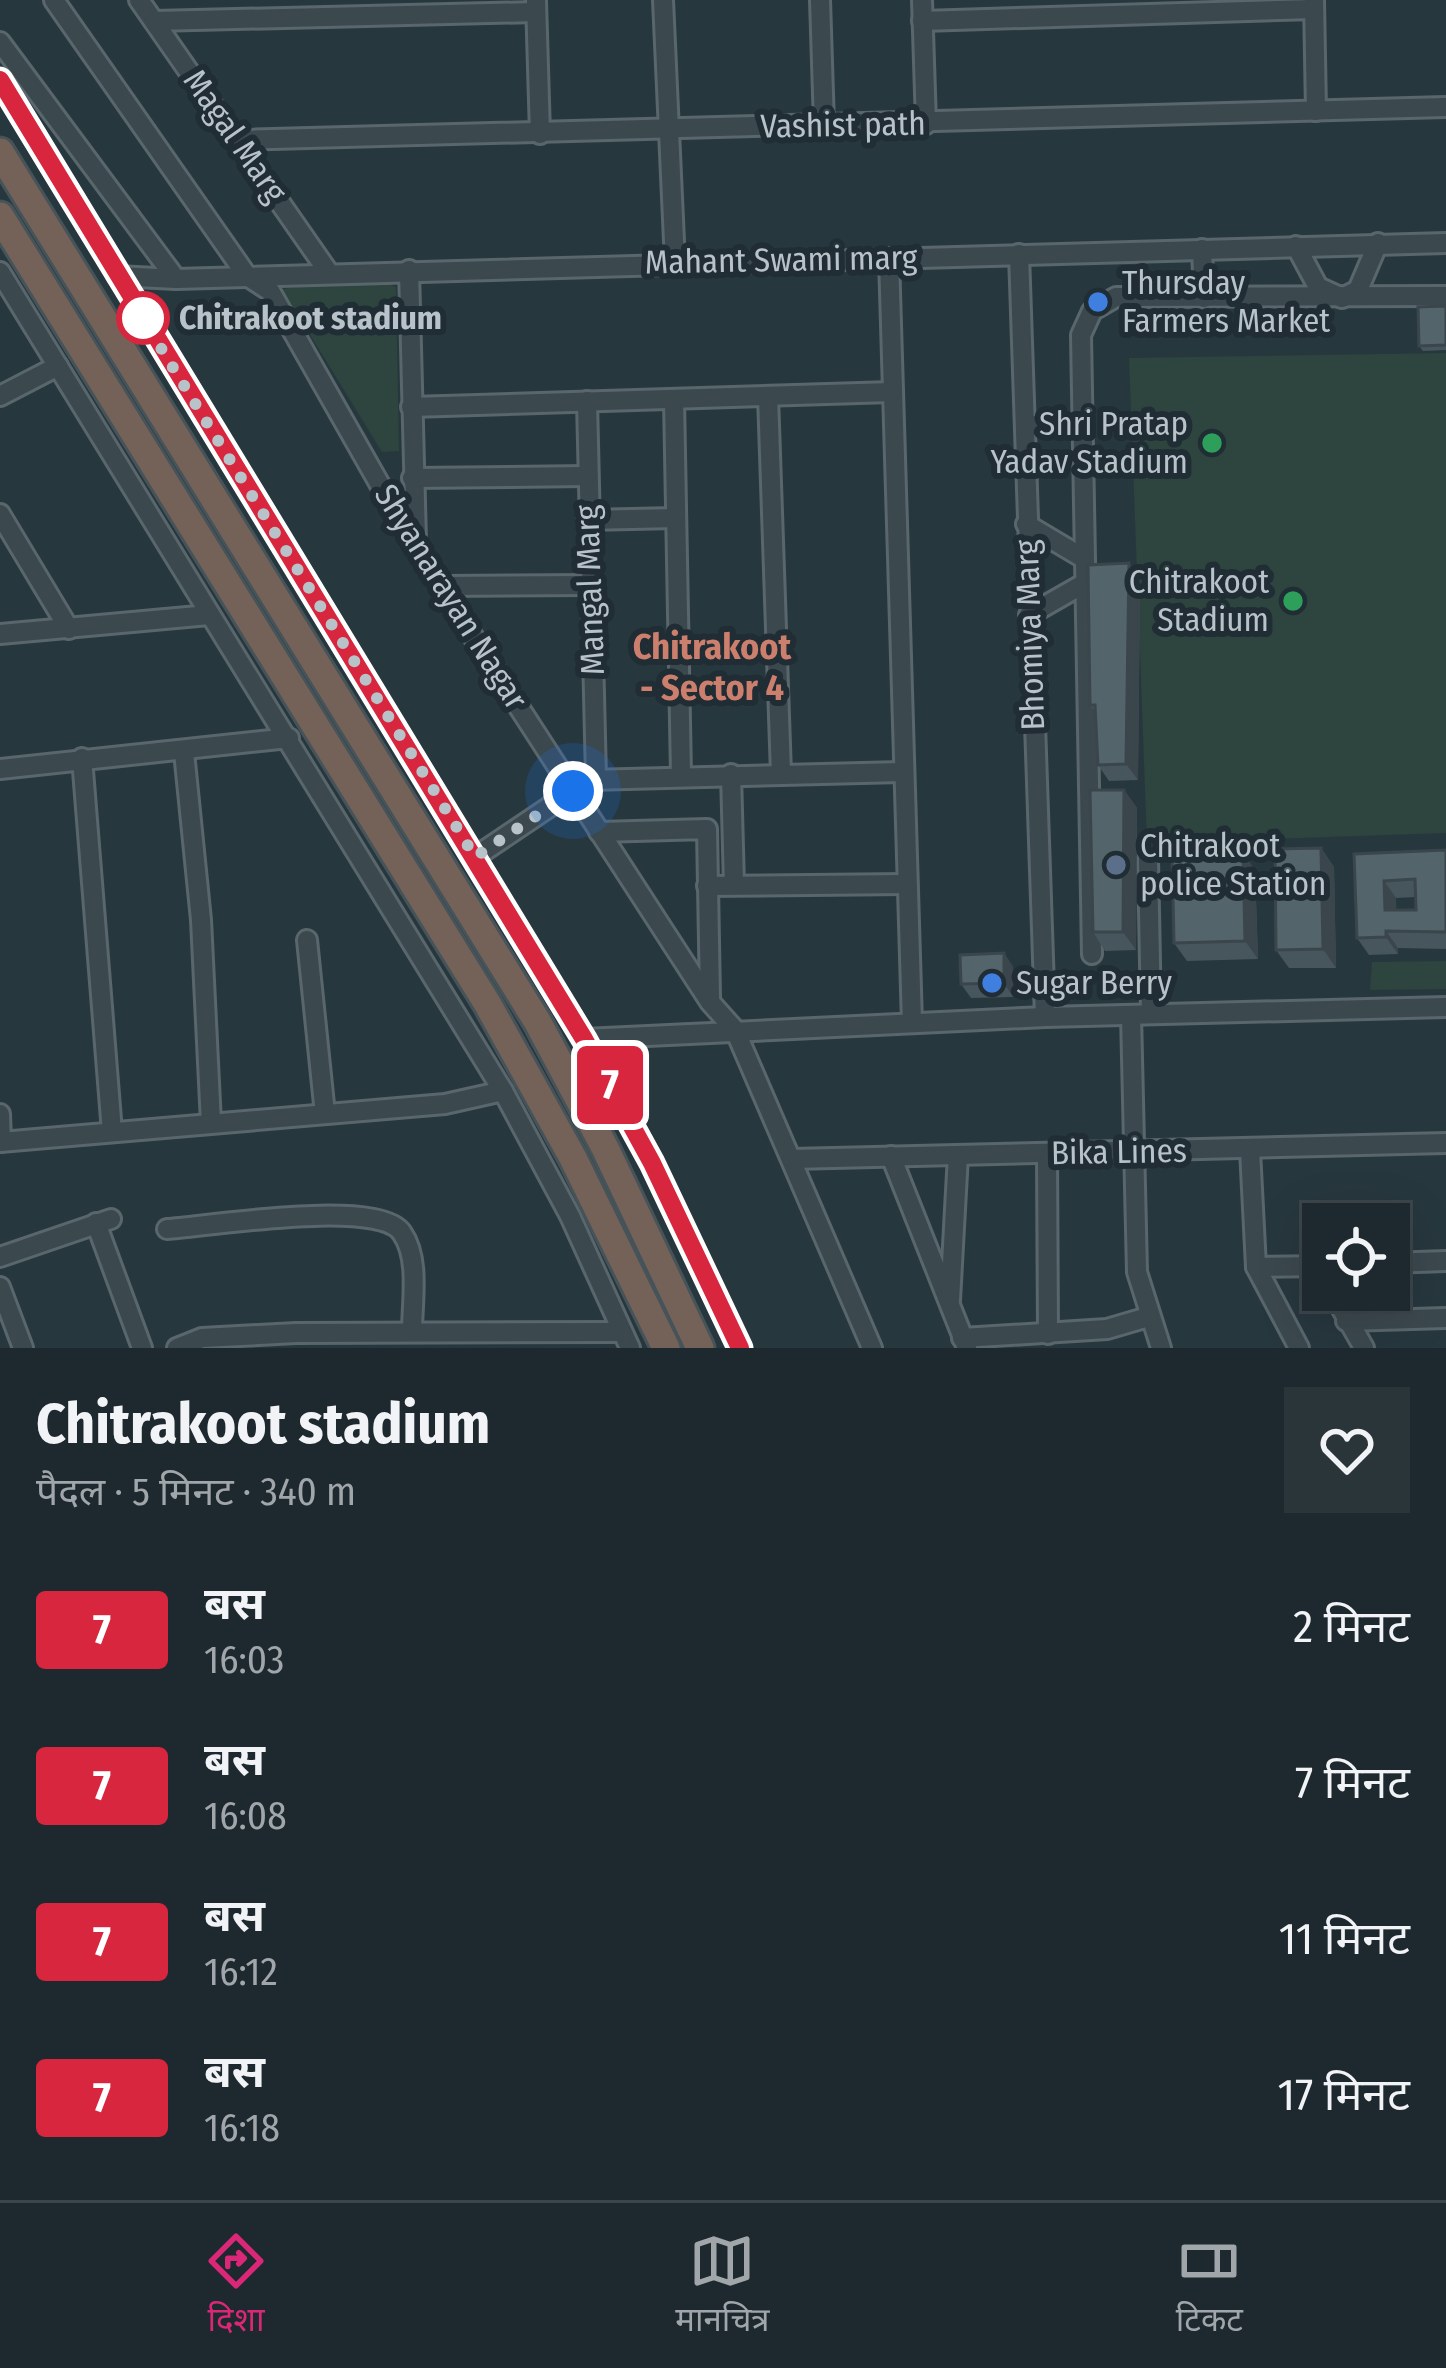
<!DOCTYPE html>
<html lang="hi">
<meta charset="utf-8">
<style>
:root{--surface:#1d292e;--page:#2a353a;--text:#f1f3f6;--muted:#a0a6aa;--line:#3b454a;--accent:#db2777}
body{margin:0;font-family:"Fira Sans Condensed","Noto Sans Devanagari",sans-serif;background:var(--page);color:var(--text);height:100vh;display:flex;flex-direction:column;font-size:45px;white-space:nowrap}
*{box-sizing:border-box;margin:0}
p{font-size:39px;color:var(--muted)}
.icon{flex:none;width:66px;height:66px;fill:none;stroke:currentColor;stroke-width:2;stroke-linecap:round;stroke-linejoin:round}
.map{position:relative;height:1348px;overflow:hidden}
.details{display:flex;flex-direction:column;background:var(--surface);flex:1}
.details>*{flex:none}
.badge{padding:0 24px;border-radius:9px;font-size:42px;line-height:78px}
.buttons{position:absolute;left:1302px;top:1203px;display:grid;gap:24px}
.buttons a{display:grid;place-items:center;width:108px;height:108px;border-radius:0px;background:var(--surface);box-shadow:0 12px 48px #0002,0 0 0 3px var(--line);font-size:60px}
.you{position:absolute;width:60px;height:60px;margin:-30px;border:9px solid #fff;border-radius:50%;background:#1a73e8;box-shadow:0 0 0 18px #1a73e833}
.map>.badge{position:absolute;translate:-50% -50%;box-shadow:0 0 0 6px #fff}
.round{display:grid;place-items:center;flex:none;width:126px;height:126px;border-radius:0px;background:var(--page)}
.summary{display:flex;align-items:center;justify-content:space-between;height:204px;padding:0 36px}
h1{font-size:57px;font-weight:700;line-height:90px}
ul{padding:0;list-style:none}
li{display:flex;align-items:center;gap:36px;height:156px;padding:0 36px}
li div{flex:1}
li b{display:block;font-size:45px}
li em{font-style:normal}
li .badge{min-width:132px;font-weight:700;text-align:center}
.tabs{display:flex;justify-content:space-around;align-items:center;height:168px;border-top:3px solid var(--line);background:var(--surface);font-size:33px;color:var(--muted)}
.tabs a{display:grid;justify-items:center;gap:6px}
.tabs .on{color:var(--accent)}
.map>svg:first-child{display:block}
.green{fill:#2d443f}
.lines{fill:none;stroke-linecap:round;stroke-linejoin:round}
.minor-casing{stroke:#59666c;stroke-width:24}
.highway-casing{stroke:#465359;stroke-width:33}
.minor{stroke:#3b484e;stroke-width:18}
.highway{stroke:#746259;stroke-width:27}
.wall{fill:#47565c;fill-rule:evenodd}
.shaded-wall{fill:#3a464b}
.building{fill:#53646b;stroke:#3a464b;stroke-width:3;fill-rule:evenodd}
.line-casing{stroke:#fff;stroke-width:27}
.line{stroke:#d7263d;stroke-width:18}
.walk{stroke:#b8c3c9;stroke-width:12;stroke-dasharray:0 21.6}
.shop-dot{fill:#3f7fe0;stroke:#202d34;stroke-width:4.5}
.stop-dot{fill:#fff;stroke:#d7263d;stroke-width:6}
.leisure-dot{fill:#2e9e5b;stroke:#202d34;stroke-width:4.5}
.service-dot{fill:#5c6f8a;stroke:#202d34;stroke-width:4.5}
.labels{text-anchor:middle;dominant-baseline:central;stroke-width:12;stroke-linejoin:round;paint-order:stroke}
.street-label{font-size:33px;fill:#b8c3c9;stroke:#202d34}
.poi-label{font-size:33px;fill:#b8c3c9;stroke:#202d34;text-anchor:start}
.stop-label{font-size:33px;font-weight:bold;fill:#b8c3c9;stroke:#202d34;text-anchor:start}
.neighbourhood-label{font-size:36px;font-weight:bold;fill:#cd7f6e;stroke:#202d34}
</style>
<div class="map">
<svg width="1446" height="1348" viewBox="0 0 1446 1348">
<rect width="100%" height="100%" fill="#27373e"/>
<g class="green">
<path d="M373 278 396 287 399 451 382 452 282 289Z"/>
<path d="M1446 353V833L1147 843 1129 358Z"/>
<path d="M1446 961V989L1370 990 1372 962Z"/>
</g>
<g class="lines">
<defs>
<g id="minor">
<path d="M54 0 247 276 270 291 417 550 710 1002 735 1030 872 1348"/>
<path d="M139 0 329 273"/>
<path d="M663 0 675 263"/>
<path d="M820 0 824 125"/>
<path d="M922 0 926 124"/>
<path d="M1314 0 1316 111"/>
<path d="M536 1 540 134"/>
<path d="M154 21 536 12"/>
<path d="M922 21 1314 9"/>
<path d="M0 42 176 279"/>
<path d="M0 81 584 1039 652 1163 740 1348"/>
<path d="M240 140 1446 107"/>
<path d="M1296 246 1318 287 1342 298 1358 290 1378 243"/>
<path d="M1202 249 1204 298"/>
<path d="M1019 254 1045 1017"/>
<path d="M889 258 912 1023"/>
<path d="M409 270 416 541"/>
<path d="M0 272 503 1091 570 1216 630 1348"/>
<path d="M117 276 176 279 1446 243"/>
<path d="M0 396 58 366"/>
<path d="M768 396 781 774"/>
<path d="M674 399 681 775"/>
<path d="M587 401 596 779"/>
<path d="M411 407 892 392"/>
<path d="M1025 425 1082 426"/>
<path d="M412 478 587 476"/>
<path d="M0 514 69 629"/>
<path d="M587 520 676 518"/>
<path d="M1026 524 1083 558"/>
<path d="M443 586 589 585"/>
<path d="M1029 615 1085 583"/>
<path d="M0 634 209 615"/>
<path d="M184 752 201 920 211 1123"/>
<path d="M82 758 112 1132"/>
<path d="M0 769 289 738"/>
<path d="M731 774 734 885"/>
<path d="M589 780 902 772"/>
<path d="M599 832 707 829 710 998"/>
<path d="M475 857 573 791"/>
<path d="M1148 860 1151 1014"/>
<path d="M707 886 906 884"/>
<path d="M307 940 325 1114"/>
<path d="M1092 954 1081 335 1092 311 1116 297 1446 296"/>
<path d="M1131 1015 1137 1272 1161 1348"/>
<path d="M584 1039 1045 1017 1446 1007"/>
<path d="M0 1114 1 1142"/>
<path d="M0 1142 445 1104 503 1091"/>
<path d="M1250 1150 1256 1267 1299 1348"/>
<path d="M1047 1154 1048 1334"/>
<path d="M891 1156 967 1348"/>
<path d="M792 1159 1446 1143"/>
<path d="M96 1223 142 1348"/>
<path d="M167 1229C210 1226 380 1198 402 1233 420 1259 412 1301 412 1332"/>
<path d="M0 1257 111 1219"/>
<path d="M1389 1263 1446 1261"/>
<path d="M1256 1267 1323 1266"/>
<path d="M0 1287 23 1348"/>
<path d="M1331 1290 1364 1348"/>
<path d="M950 1300 958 1155"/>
<path d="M1346 1321 1446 1318"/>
<path d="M962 1338 1107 1329 1148 1317"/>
<path d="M177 1348 202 1338 296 1333 622 1332"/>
</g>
<g id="highway">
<path d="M0 152 537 1021 605 1148 700 1348"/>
<path d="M0 216 487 1003 573 1158 666 1348"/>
</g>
</defs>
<use href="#minor" class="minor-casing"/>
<use href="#highway" class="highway-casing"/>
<use href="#minor" class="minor"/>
<use href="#highway" class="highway"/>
</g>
<g class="wall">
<path d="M1446 306V350L1423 351 1419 346Z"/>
<path d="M1129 563 1140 579 1138 780 1109 781 1098 765 1096 713 1090 705Z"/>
<path d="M1124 790 1137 808 1136 950 1105 951 1093 932Z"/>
<path d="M1321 848 1334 867 1336 968H1289L1276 950Z"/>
<path d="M1446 850V949L1398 948V954L1369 955 1357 938 1354 854ZM1416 897V910H1396V898Z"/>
<path d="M1255 870 1258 959 1187 961 1174 943Z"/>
<path d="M1004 953 1013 967V997L971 998 961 984Z"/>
</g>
<g class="shaded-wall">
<path d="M1129 563 1140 579 1138 780 1126 764Z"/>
<path d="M1124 790 1137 808 1136 950 1123 932Z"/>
<path d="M1321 848 1334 867 1336 968 1323 949Z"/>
<path d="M1243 852 1255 870 1258 959 1245 941Z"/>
<path d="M1384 881 1396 898 1397 927 1385 910Z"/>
<path d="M1386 931 1398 948V954L1386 937Z"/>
<path d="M1004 953 1013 967V997L1004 983Z"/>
</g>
<g class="building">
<path d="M1446 306V345L1419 346 1418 307Z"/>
<path d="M1129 563 1126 764 1098 765 1095 705H1090L1088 565Z"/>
<path d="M1090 790H1124L1123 932H1093Z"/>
<path d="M1321 848 1323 949 1276 950 1275 849Z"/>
<path d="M1446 850V932L1386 931V937L1357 938 1354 854ZM1415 879 1416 910H1385L1384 881Z"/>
<path d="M1243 852 1245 941 1174 943 1172 854Z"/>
<path d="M1004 953V983L961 984 960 955Z"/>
</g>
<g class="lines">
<defs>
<path id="line" d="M0 80 584 1039 652 1163 740 1348"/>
</defs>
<use href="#line" class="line-casing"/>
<use href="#line" class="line"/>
<path class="walk" d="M143 318 135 306 475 857 573 791"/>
</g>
<g class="shop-dot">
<circle cx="1098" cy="302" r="12"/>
<circle cx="992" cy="983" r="12"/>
</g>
<circle class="stop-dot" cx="143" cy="318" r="24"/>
<g class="leisure-dot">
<circle cx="1212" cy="443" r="12"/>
<circle cx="1293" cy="601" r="12"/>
</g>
<circle class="service-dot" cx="1116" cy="865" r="12"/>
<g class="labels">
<g class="street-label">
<text transform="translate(843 125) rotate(-1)">Vashist path</text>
<text transform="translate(235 136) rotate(55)">Magal Marg</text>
<text transform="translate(781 260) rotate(-1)">Mahant Swami marg</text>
<text transform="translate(590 590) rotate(-92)">Mangal Marg</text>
<text transform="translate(451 597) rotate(58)">Shyanarayan Nagar</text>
<text transform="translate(1030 635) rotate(-92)">Bhomiya Marg</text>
<text transform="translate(1119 1152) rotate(-1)">Bika Lines</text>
</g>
<g class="poi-label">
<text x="1122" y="283">Thursday<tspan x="1122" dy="38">Farmers Market</tspan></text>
<text x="1188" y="424" text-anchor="end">Shri Pratap<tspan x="1188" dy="38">Yadav Stadium</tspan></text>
<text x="1269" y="582" text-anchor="end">Chitrakoot<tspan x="1269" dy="38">Stadium</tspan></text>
<text x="1140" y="846">Chitrakoot<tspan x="1140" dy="38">police Station</tspan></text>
<text x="1016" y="983">Sugar Berry</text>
</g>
<g class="stop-label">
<text x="179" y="318">Chitrakoot stadium</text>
</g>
<g class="neighbourhood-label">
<text x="712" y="647">Chitrakoot<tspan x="712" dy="41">- Sector 4</tspan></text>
</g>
</g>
</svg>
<div class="buttons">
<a><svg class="icon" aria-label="locate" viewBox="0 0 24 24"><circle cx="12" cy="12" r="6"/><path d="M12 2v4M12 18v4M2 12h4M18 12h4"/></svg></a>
</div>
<div class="you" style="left:573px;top:791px"></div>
<b class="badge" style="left:610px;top:1085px;background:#d7263d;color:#fff">7</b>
</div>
<section class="details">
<div class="summary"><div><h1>Chitrakoot stadium</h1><p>पैदल · 5 मिनट · 340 m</p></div><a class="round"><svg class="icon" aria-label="heart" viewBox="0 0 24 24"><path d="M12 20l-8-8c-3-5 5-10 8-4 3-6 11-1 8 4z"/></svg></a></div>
<ul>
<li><span class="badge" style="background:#d7263d;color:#fff">7</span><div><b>बस</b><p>16:03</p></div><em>2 मिनट</em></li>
<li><span class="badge" style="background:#d7263d;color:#fff">7</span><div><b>बस</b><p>16:08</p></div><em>7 मिनट</em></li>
<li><span class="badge" style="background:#d7263d;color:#fff">7</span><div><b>बस</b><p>16:12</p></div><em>11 मिनट</em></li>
<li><span class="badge" style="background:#d7263d;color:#fff">7</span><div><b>बस</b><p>16:18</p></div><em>17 मिनट</em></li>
</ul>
</section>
<nav class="tabs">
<a class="on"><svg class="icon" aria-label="directions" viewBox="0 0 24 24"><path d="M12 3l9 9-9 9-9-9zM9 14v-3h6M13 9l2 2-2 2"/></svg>दिशा</a>
<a><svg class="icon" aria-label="map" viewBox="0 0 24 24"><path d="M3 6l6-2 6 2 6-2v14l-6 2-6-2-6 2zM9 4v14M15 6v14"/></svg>मानचित्र</a>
<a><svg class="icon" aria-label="tickets" viewBox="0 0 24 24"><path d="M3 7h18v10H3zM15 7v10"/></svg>टिकट</a>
</nav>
